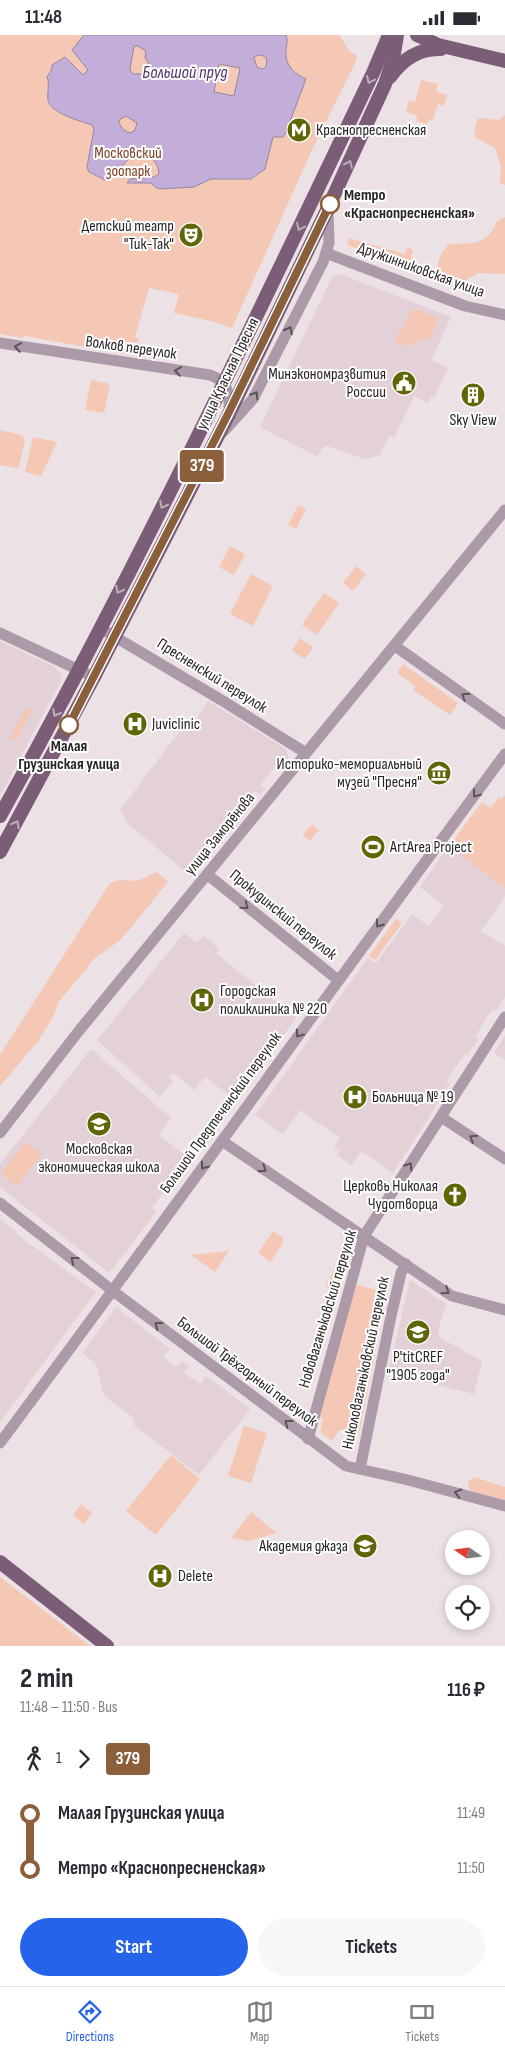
<!DOCTYPE html>
<meta charset="utf-8">
<style>
:root{--surface:#fff;--page:#f7f7f7;--text:#2b2b33;--muted:#7c7c81;--line:#e1e1e2;--accent:#2563eb}
body{margin:0;font-family:"Sofia Sans Condensed",sans-serif;background:var(--page);color:var(--text);height:100vh;display:flex;flex-direction:column;font-size:19px;white-space:nowrap}
*{box-sizing:border-box;margin:0}
p{font-size:16px;color:var(--muted)}
.icon{flex:none;width:28px;height:28px;fill:none;stroke:currentColor;stroke-width:2;stroke-linecap:round;stroke-linejoin:round}
.map{position:relative;height:1611px;overflow:hidden}
.drawer{display:flex;flex-direction:column;background:var(--surface);flex:1}
.drawer>*{flex:none}
.badge{padding:0 10px;border-radius:4px;font-size:18px;line-height:32px}
.needle{width:32px;rotate:284deg}
.fabs{position:absolute;left:445px;top:1495px;display:grid;gap:10px}
.fabs a{display:grid;place-items:center;width:45px;height:45px;border-radius:50%;background:var(--surface);box-shadow:0 2px 8px #0003;font-size:25px}
.map>.badge{position:absolute;translate:-50% -50%;box-shadow:0 0 0 2px #fff}
.legs{display:flex;align-items:center;gap:8px;height:55px;padding:0 20px;font-size:16px}
.legs p{margin-inline-start:auto}
.headline{display:flex;align-items:center;justify-content:space-between;height:85px;padding:0 20px}
h1{font-size:28px;font-weight:700;line-height:38px}
.cta{display:flex;gap:10px;margin-top:auto;padding:10px 20px}
.cta a{flex:1;height:58px;border-radius:30px;background:var(--accent);color:#fff;font-size:20px;font-weight:700;line-height:58px;text-align:center}
.cta a+a{background:var(--page);color:var(--text)}
ul{padding:0 20px;list-style:none}
li{display:flex;align-items:center;gap:18px;height:55px;font-size:19px}
li i{display:grid;place-items:center;width:8px;height:100%;margin:0 6px;background:currentColor}
li i::after{content:'';width:12px;height:12px;margin:-6px;border:4px solid;border-radius:50%;background:var(--surface)}
li p{margin-inline-start:auto}
li:first-child i{background:linear-gradient(#0000 50%,currentColor 0)}
li:last-child i{background:linear-gradient(currentColor 50%,#0000 0)}
.status{display:flex;justify-content:space-between;align-items:center;height:35px;padding:0 25px;background:var(--surface);direction:ltr}
.status svg{height:14px;fill:currentColor}
.tab-bar{display:flex;justify-content:space-around;align-items:center;height:70px;border-top:1px solid var(--line);background:var(--surface);font-size:14px;color:var(--muted)}
.tab-bar a{display:grid;justify-items:center;gap:2px}
.tab-bar .on{color:var(--accent)}
.map>svg:first-child{display:block}
.built{fill:#e4d1d7}
.green{fill:#f5c7b5}
.water{fill:#c3aed9;stroke:#9485a3;fill-rule:evenodd}
.lines{fill:none;stroke-linecap:round;stroke-linejoin:round}
.minor{stroke:#ac9aa9;stroke-width:11}
.major{stroke:#7b5d77;stroke-width:14}
.oneway{stroke:#bdaebb}
.oneway2{stroke:#5d535a}
.line-1-casing{stroke:#fff;stroke-width:11}
.line-1{stroke:#8b5e3c;stroke-width:8}
.stop-1-dot{fill:#fff;stroke:#8b5e3c;stroke-width:2.5}
.labels{text-anchor:middle;dominant-baseline:central;stroke-width:4;stroke-linejoin:round;paint-order:stroke}
.poi-label{font-size:16px;fill:#282426;stroke:#fff;text-anchor:start}
.park-label{font-size:16px;fill:#7c3e24;stroke:#fff}
.stop-label{font-size:16px;font-weight:bold;fill:#282426;stroke:#fff;text-anchor:start}
.street-label{font-size:16px;fill:#282426;stroke:#fff}
.water-label{font-size:18px;font-style:italic;fill:#53366d;stroke:#fff}
</style>
<div class="status"><b>11:48</b><svg viewBox="0 0 49 12"><path d="M0 12V9h3v3zM5 12V6h3v6zM10 12V3h3v9zM15 12V0h3v12zM26 1h20v11H26zM47 4h2v5h-2z"/></svg></div>
<div class="map">
<svg width="505" height="1611" viewBox="0 0 505 1611">
<rect width="100%" height="100%" fill="#ece1e5"/>
<g class="built">
<path d="M340 239 451 282 431 325 448 333 434 363 431 362 428 368 414 361 394 403 389 401 380 420 365 424 327 411 322 413 318 422 260 392 332 242Z"/>
<path d="M0 606 53 631 62 640 60 648 0 761Z"/>
<path d="M208 666 286 714 289 723 286 729 281 725 260 750 265 754 260 760 255 756 231 785 236 790 231 795 225 791 213 807 218 811 202 830 197 826 187 838 127 788 120 775 182 693 188 697Z"/>
<path d="M449 811 505 854V861L481 896 505 911V962L497 975H492L487 982 475 1002 479 1004 467 1020 465 1019 446 1046 450 1049 393 1138 361 1116 351 1130 337 1120 340 1116 334 1112 340 1103 300 1075 283 1099 255 1080 368 923 376 928 412 879 429 891 444 871 420 852Z"/>
<path d="M184 898 197 908 203 900 219 914 216 918 296 983 236 1066 205 1042 194 1055 173 1038 169 1043 173 1046 160 1062 97 1005Z"/>
<path d="M505 1000V1025L494 1018Z"/>
<path d="M91 1014 171 1083 159 1100 193 1126 186 1136 181 1133 152 1173 156 1177 111 1236 108 1237 0 1152V1129Z"/>
<path d="M0 1184 17 1197 16 1199 96 1257 0 1387Z"/>
<path d="M410 1245 446 1269 439 1292V1302L482 1326 474 1359 388 1338Z"/>
<path d="M116 1272 170 1314 163 1322 176 1332 182 1326 189 1331 184 1338 200 1349 206 1341 250 1374 199 1440 134 1390 135 1384 104 1361 96 1329 82 1318Z"/>
</g>
<g class="green">
<path d="M0 0H339L350 17 355 19 357 24 312 115 232 293 211 286 174 278 179 259 149 253 135 302 139 303 138 308 132 307 129 320 25 301 22 303 0 299Z"/>
<path d="M421 45 438 49 436 57 447 60 444 71 438 69 433 85 429 84 427 89 416 86 418 81 406 77 409 65 415 67Z"/>
<path d="M505 80V150L500 149 501 132 495 113 476 103 474 96 478 83 499 85Z"/>
<path d="M505 182V239L479 238 462 247 448 243 437 232 441 219 449 209C473 208 486 212 497 186Z"/>
<path d="M349 203 405 219 408 212 413 216 409 231 347 210Z"/>
<path d="M416 274 438 283 432 300 425 306H416C408 313 402 313 394 304L406 289 412 275Z"/>
<path d="M91 345 110 349 104 378 85 375Z"/>
<path d="M0 395 21 400 25 404 19 431 16 433 0 430Z"/>
<path d="M33 402 57 407 41 441 25 437Z"/>
<path d="M298 470 306 474 296 494 288 490Z"/>
<path d="M230 511 245 519 234 540 219 532Z"/>
<path d="M356 531 366 539 353 556 343 548Z"/>
<path d="M251 539 273 551 253 591 230 579Z"/>
<path d="M324 558 339 568 317 600 302 590Z"/>
<path d="M300 603 313 612 305 624 292 616Z"/>
<path d="M403 629 458 668 450 680 413 655 415 651 397 638Z"/>
<path d="M26 673 32 676 16 706 10 703Z"/>
<path d="M505 760V854L449 811 482 767 491 773 499 762 502 764Z"/>
<path d="M312 789 319 795 310 806 303 800Z"/>
<path d="M157 837 168 847 129 895 119 906 95 923 58 968 53 982 38 1006 0 1051V1020L110 848 120 845 137 846Z"/>
<path d="M396 884 402 888 375 925 369 921Z"/>
<path d="M26 1107 42 1119 17 1151 1 1138Z"/>
<path d="M273 1196 283 1203V1208L270 1227 258 1218Z"/>
<path d="M352 1208H354L339 1259 334 1258 325 1250Z"/>
<path d="M229 1216 215 1237 191 1220Z"/>
<path d="M354 1249 387 1258 359 1399 339 1395 332 1406 320 1397 323 1383 319 1382Z"/>
<path d="M244 1391 267 1398 251 1448 228 1441Z"/>
<path d="M171 1420 200 1444 156 1500 126 1476Z"/>
<path d="M474 1442 505 1452V1466L471 1456 468 1451 469 1446Z"/>
<path d="M81 1469 92 1478 84 1489 73 1480Z"/>
<path d="M251 1477 277 1498 248 1506 231 1503Z"/>
<path d="M0 1542 90 1611H0Z"/>
</g>
<path class="water" d="M84 0H286C289 7 285 13 286 20 286 31 296 40 306 44L286 97 283 102H273L265 134 251 144H211L194 152 160 154 155 152 151 148H127L130 144 154 142 159 139C158 125 150 121 137 118 124 124 119 140 105 145L89 137 87 132 94 94 92 90C80 86 50 78 48 65 47 57 50 49 47 42L51 36 52 30 65 22 83 40 88 35 72 15ZM134 11H138L146 16 145 23 153 35 151 39H133L130 35ZM262 20 267 24 266 32 262 34 257 32 254 23 255 21ZM219 29 240 33 234 61 214 57ZM126 81 137 88 135 95 130 98C124 96 119 91 119 85Z"/>
<g class="lines">
<g class="minor">
<path d="M326 218 465 271 505 280"/>
<path d="M0 308 210 340C228 346 230 360 229 376"/>
<path d="M223 397 253 364 323 227 329 208 328 175"/>
<path d="M100 593 223 666 306 718"/>
<path d="M0 598 94 642"/>
<path d="M395 611 505 689"/>
<path d="M208 840 338 945"/>
<path d="M441 1082 505 1124"/>
<path d="M0 1098 78 997 505 475"/>
<path d="M222 1106 452 1261 505 1275"/>
<path d="M0 1168 113 1256 346 1431 408 1445 505 1471"/>
<path d="M308 1404 364 1201 505 982"/>
<path d="M0 1408C170 1180 335 948 505 719"/>
<path d="M360 1434 391 1281 401 1238 406 1229"/>
</g>
<g class="major">
<path d="M417 0 438 10 505 26"/>
<path d="M390 42C402 25 419 13 441 14"/>
<path d="M0 781C134 539 254 288 373 38L389 0"/>
<path d="M0 817 94 642 229 379 328 173 385 49 393 25 397 0"/>
<path d="M0 1527 107 1611"/>
</g>
</g>
<defs><path id="oneway-chevron" d="M-2-3.5L2.5 0L-2 3.5" fill="none" stroke-width="1.6" stroke-linecap="round" stroke-linejoin="round" transform="scale(1.25)"/></defs>
<g class="oneway">
<use href="#oneway-chevron" transform="translate(370 45) rotate(115)"/>
<use href="#oneway-chevron" transform="translate(349 129) rotate(-65)"/>
<use href="#oneway-chevron" transform="translate(300 192) rotate(115)"/>
<use href="#oneway-chevron" transform="translate(163 470) rotate(117)"/>
<use href="#oneway-chevron" transform="translate(119 555) rotate(117)"/>
<use href="#oneway-chevron" transform="translate(56 678) rotate(118)"/>
<use href="#oneway-chevron" transform="translate(16 789) rotate(-61)"/>
</g>
<g class="oneway2">
<use href="#oneway-chevron" transform="translate(289 295) rotate(-63)"/>
<use href="#oneway-chevron" transform="translate(18 312) rotate(-170)"/>
<use href="#oneway-chevron" transform="translate(178 336) rotate(-172)"/>
<use href="#oneway-chevron" transform="translate(255 360) rotate(-58)"/>
<use href="#oneway-chevron" transform="translate(465 661) rotate(-145)"/>
<use href="#oneway-chevron" transform="translate(476 759) rotate(127)"/>
<use href="#oneway-chevron" transform="translate(245 871) rotate(39)"/>
<use href="#oneway-chevron" transform="translate(379 889) rotate(126)"/>
<use href="#oneway-chevron" transform="translate(299 999) rotate(126)"/>
<use href="#oneway-chevron" transform="translate(473 1103) rotate(-147)"/>
<use href="#oneway-chevron" transform="translate(204 1131) rotate(126)"/>
<use href="#oneway-chevron" transform="translate(409 1131) rotate(-57)"/>
<use href="#oneway-chevron" transform="translate(263 1134) rotate(34)"/>
<use href="#oneway-chevron" transform="translate(74 1225) rotate(-142)"/>
<use href="#oneway-chevron" transform="translate(446 1256) rotate(34)"/>
<use href="#oneway-chevron" transform="translate(158 1290) rotate(-143)"/>
<use href="#oneway-chevron" transform="translate(288 1388) rotate(-143)"/>
<use href="#oneway-chevron" transform="translate(458 1458) rotate(-165)"/>
</g>
<g class="lines">
<defs>
<path id="line-1" d="M69 690 228 379 330 169"/>
</defs>
<use href="#line-1" class="line-1-casing"/>
<use href="#line-1" class="line-1"/>
</g>
<defs>
<symbol id="metro-disc" viewBox="-11 -11 22 22"><circle r="9.5" fill="#5e6606" stroke="#fff"/><path d="M-5.5 5V-5H-3L0 0L3-5H5.5V5H3V-.5L0 4L-3-.5V5Z" fill="#fff"/></symbol>
<symbol id="theatre-disc" viewBox="-11 -11 22 22"><circle r="9.5" fill="#5e6606" stroke="#fff"/><path d="M-5-5.5Q0-4 5-5.5V0Q5 5 0 6Q-5 5-5 0ZM-3.3-2.5H-1v1.5H-3.3ZM1-2.5H3.3v1.5H1ZM-2.8 1Q0 5.5 2.8 1Z" fill="#fff"/></symbol>
<symbol id="civic-disc" viewBox="-11 -11 22 22"><circle r="9.5" fill="#5e6606" stroke="#fff"/><path d="M-.6-6.5H3V-4.5H.6V-3L4-1V1h2V6H-6V1h2V-1L-.6-3ZM-1.2 2.5V6h2.4V2.5Z" fill="#fff"/></symbol>
<symbol id="building-disc" viewBox="-11 -11 22 22"><circle r="9.5" fill="#5e6606" stroke="#fff"/><path d="M-4-6H4V6H1V3H-1V6H-4ZM-2.5-4.3h1.7v1.8h-1.7ZM.8-4.3h1.7v1.8H.8ZM-2.5-1h1.7V.8h-1.7ZM.8-1h1.7V.8H.8Z" fill="#fff"/></symbol>
<symbol id="hospital-disc" viewBox="-11 -11 22 22"><circle r="9.5" fill="#5e6606" stroke="#fff"/><path d="M-5-5h3v3.5h4V-5h3V5h-3V1.5h-4V5h-3Z" fill="#fff"/></symbol>
<symbol id="museum-disc" viewBox="-11 -11 22 22"><circle r="9.5" fill="#5e6606" stroke="#fff"/><path d="M0-6L6-3V-2H-6V-3ZM-5-1h2V3h-2ZM-1-1h2V3h-2ZM3-1h2V3H3ZM-6 4H6V6H-6Z" fill="#fff"/></symbol>
<symbol id="stadium-disc" viewBox="-11 -11 22 22"><circle r="9.5" fill="#5e6606" stroke="#fff"/><path d="M0-5a6.5 5 0 1 0 0 10a6.5 5 0 1 0 0-10ZM-3.5-1.8h7v3.6h-7Z" fill="#fff"/></symbol>
<symbol id="school-disc" viewBox="-11 -11 22 22"><circle r="9.5" fill="#5e6606" stroke="#fff"/><path d="M0-5L7-2L0 1L-7-2ZM-4 1L0 2.5L4 1V4Q0 6-4 4Z" fill="#fff"/></symbol>
<symbol id="church-disc" viewBox="-11 -11 22 22"><circle r="9.5" fill="#5e6606" stroke="#fff"/><path d="M-1.2-6h2.4v3.5h3.3v2.4h-3.3V6h-2.4V-.1h-3.3v-2.4h3.3Z" fill="#fff"/></symbol>
<symbol id="university-disc" viewBox="-11 -11 22 22"><circle r="9.5" fill="#5e6606" stroke="#fff"/><path d="M0-5L7-2L0 1L-7-2ZM-4 1L0 2.5L4 1V4Q0 6-4 4Z" fill="#fff"/></symbol>
</defs>
<g fill-rule="evenodd">
<use href="#metro-disc" x="285" y="81" width="28" height="28"/>
<use href="#theatre-disc" x="177" y="186" width="28" height="28"/>
<use href="#civic-disc" x="390" y="334" width="28" height="28"/>
<use href="#building-disc" x="459" y="346" width="28" height="28"/>
<use href="#hospital-disc" x="121" y="675" width="28" height="28"/>
<use href="#museum-disc" x="425" y="724" width="28" height="28"/>
<use href="#stadium-disc" x="359" y="798" width="28" height="28"/>
<use href="#hospital-disc" x="188" y="951" width="28" height="28"/>
<use href="#hospital-disc" x="341" y="1048" width="28" height="28"/>
<use href="#school-disc" x="85" y="1075" width="28" height="28"/>
<use href="#church-disc" x="441" y="1146" width="28" height="28"/>
<use href="#school-disc" x="404" y="1283" width="28" height="28"/>
<use href="#university-disc" x="351" y="1497" width="28" height="28"/>
<use href="#hospital-disc" x="146" y="1527" width="28" height="28"/>
</g>
<g class="stop-1-dot">
<circle cx="330" cy="169" r="9"/>
<circle cx="69" cy="690" r="9"/>
</g>
<g class="labels">
<g class="poi-label">
<text x="316" y="95">Краснопресненская</text>
<text x="174" y="191" text-anchor="end">Детский театр<tspan x="174" dy="18">"Тик-Так"</tspan></text>
<text x="386" y="339" text-anchor="end">Минэкономразвития<tspan x="386" dy="18">России</tspan></text>
<text x="473" y="385" text-anchor="middle">Sky View</text>
<text x="152" y="689">Juviclinic</text>
<text x="422" y="729" text-anchor="end">Историко-мемориальный<tspan x="422" dy="18">музей "Пресня"</tspan></text>
<text x="390" y="812">ArtArea Project</text>
<text x="220" y="956">Городская<tspan x="220" dy="18">поликлиника № 220</tspan></text>
<text x="372" y="1062">Больница № 19</text>
<text x="99" y="1114" text-anchor="middle">Московская<tspan x="99" dy="18">экономическая школа</tspan></text>
<text x="438" y="1151" text-anchor="end">Церковь Николая<tspan x="438" dy="18">Чудотворца</tspan></text>
<text x="418" y="1322" text-anchor="middle">P'titCREF<tspan x="418" dy="18">"1905 года"</tspan></text>
<text x="348" y="1511" text-anchor="end">Академия джаза</text>
<text x="178" y="1541">Delete</text>
</g>
<g class="park-label">
<text x="128" y="118">Московский<tspan x="128" dy="18">зоопарк</tspan></text>
</g>
<g class="stop-label">
<text x="344" y="160">Метро<tspan x="344" dy="18">«Краснопресненская»</tspan></text>
<text x="69" y="711" text-anchor="middle">Малая<tspan x="69" dy="18">Грузинская улица</tspan></text>
</g>
<g class="street-label">
<text transform="translate(421 235) rotate(20)">Дружинниковская улица</text>
<text transform="translate(131 313) rotate(8)">Волков переулок</text>
<text transform="translate(228 339) rotate(-64)">улица Красная Пресня</text>
<text transform="translate(212 641) rotate(32)">Пресненский переулок</text>
<text transform="translate(220 799) rotate(-51)">улица Заморёнова</text>
<text transform="translate(283 880) rotate(39)">Прокудинский переулок</text>
<text transform="translate(221 1078) rotate(-54)">Большой Предтеченский переулок</text>
<text transform="translate(328 1274) rotate(-73)">Нововаганьковский переулок</text>
<text transform="translate(366 1328) rotate(-78)">Николоваганьковский переулок</text>
<text transform="translate(247 1337) rotate(37)">Большой Трёхгорный переулок</text>
</g>
<g class="water-label">
<text x="185" y="37">Большой пруд</text>
</g>
</g>
</svg>
<div class="fabs">
<a><svg class="needle" viewBox="-14 -14 28 28"><path d="M0-13l5 13h-10z" fill="#e53935"/><path d="M0 13l5-13h-10z" fill="#7c7c81"/></svg></a>
<a><svg class="icon" aria-label="locate" viewBox="0 0 24 24"><circle cx="12" cy="12" r="6"/><path d="M12 2v4M12 18v4M2 12h4M18 12h4"/></svg></a>
</div>
<b class="badge" style="left:202px;top:431px;background:#8b5e3c;color:#fff">379</b>
</div>
<section class="drawer">
<div class="headline"><div><h1>2 min</h1><p>11:48 – 11:50 · Bus</p></div><b>116 ₽</b></div>
<div class="legs"><svg class="icon" aria-label="walk" viewBox="0 0 24 24"><circle cx="13" cy="4" r="2"/><path d="M13 8l-2 6 4 7M11 14l-3 7M7 12l3-4h3l4 4"/></svg>1<svg class="icon" aria-label="forward" viewBox="0 0 24 24"><path d="M9 5l7 7-7 7"/></svg><b class="badge" style="background:#8b5e3c;color:#fff">379</b></div>
<ul>
<li><i style="color:#8b5e3c"></i><b>Малая Грузинская улица</b><p>11:49</p></li>
<li><i style="color:#8b5e3c"></i><b>Метро «Краснопресненская»</b><p>11:50</p></li>
</ul>
<div class="cta"><a>Start</a><a>Tickets</a></div>
</section>
<nav class="tab-bar">
<a class="on"><svg class="icon" aria-label="directions" viewBox="0 0 24 24"><path d="M12 3l9 9-9 9-9-9zM9 14v-3h6M13 9l2 2-2 2"/></svg>Directions</a>
<a><svg class="icon" aria-label="map" viewBox="0 0 24 24"><path d="M3 6l6-2 6 2 6-2v14l-6 2-6-2-6 2zM9 4v14M15 6v14"/></svg>Map</a>
<a><svg class="icon" aria-label="tickets" viewBox="0 0 24 24"><path d="M3 7h18v10H3zM15 7v10"/></svg>Tickets</a>
</nav>
